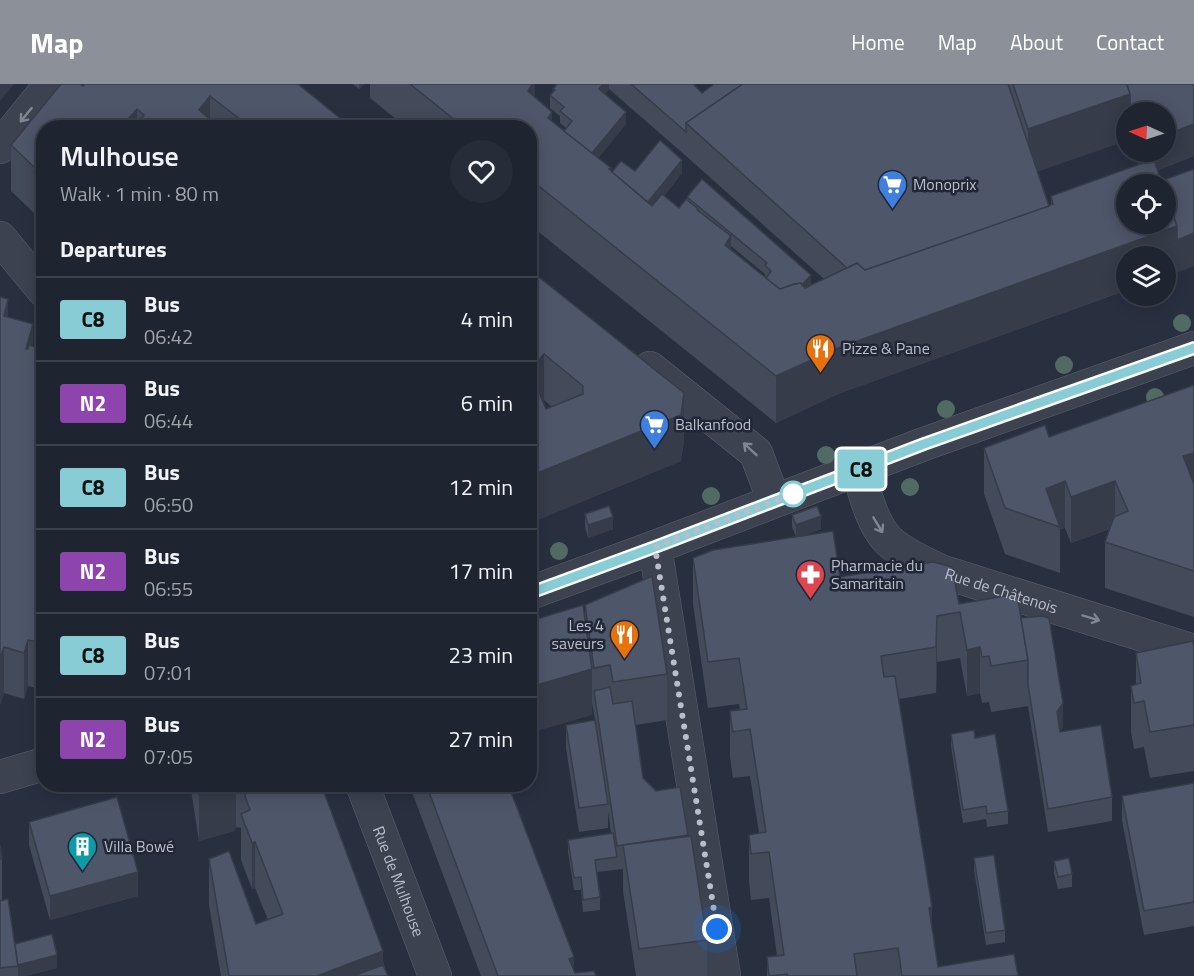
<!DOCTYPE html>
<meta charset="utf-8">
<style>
:root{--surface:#1e2430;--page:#262c38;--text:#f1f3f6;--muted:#a1a4ab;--line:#3c414c;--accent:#8c9099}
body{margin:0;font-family:"Titillium Web",sans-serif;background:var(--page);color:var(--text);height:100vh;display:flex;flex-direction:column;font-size:22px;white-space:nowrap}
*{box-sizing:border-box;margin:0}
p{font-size:20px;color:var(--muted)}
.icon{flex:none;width:33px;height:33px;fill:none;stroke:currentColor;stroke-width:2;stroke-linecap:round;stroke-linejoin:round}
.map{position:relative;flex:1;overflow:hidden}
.panel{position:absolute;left:36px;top:36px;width:501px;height:672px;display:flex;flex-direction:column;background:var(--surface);border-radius:24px;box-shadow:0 3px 15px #0003,0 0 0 2px var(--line)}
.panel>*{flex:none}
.badge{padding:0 12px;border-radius:4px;font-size:21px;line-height:39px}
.needle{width:39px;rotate:273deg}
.controls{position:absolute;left:1116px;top:18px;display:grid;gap:12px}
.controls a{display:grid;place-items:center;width:60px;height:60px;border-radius:50%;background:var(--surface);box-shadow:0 3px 15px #0003,0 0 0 2px var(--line);font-size:30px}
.you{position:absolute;width:30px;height:30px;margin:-15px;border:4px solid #fff;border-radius:50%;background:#1a73e8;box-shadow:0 0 0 9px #1a73e833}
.map>.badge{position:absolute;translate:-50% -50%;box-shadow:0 0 0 3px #fff}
h2{padding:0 24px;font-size:22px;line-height:54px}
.round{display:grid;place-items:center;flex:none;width:63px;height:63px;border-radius:32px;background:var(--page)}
.overview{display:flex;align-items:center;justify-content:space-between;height:102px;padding:0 24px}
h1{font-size:28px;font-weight:600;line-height:45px}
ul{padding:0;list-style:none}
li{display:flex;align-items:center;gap:18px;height:84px;padding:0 24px;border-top:2px solid var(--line)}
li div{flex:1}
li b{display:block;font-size:22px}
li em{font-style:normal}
li .badge{min-width:66px;font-weight:700;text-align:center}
header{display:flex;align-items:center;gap:36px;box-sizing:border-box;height:84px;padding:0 30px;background:var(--accent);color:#fff}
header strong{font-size:28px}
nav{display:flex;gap:33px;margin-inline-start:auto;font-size:21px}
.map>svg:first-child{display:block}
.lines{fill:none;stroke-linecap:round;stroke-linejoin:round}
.minor-casing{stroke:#5a606e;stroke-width:34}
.minor{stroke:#3c4250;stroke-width:33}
.tree{fill:#516a63}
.wall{fill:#434a5a;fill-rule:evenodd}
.shaded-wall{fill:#373c4a}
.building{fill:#4e5669;stroke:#373c4a;stroke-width:1.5;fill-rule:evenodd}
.oneway{stroke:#818694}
.line-casing{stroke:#fff;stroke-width:14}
.line{stroke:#88cdd5;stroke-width:9}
.walk{stroke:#b9becb;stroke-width:6;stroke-dasharray:0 10.8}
.stop-dot{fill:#fff;stroke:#88cdd5;stroke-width:3}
.labels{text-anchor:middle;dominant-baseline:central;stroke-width:5;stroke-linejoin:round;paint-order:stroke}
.poi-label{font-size:16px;fill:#b9becb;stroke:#212736;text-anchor:start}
.street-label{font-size:16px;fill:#b9becb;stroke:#212736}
</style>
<header>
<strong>Map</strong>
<nav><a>Home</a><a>Map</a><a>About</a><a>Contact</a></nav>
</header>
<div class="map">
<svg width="1194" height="892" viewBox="0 0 1194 892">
<rect width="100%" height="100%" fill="#283040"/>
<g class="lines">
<defs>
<g id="minor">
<path d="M0 63 51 0"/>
<path d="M0 154 44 207"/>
<path d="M650 284 756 369 774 417"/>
<path id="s1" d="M858 386C865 409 871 437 887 455 899 468 924 479 940 487L1194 567"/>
<path d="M655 463 724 892"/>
<path d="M530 509 655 463 924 360 1194 264"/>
<path d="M0 693 44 680"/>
<path id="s2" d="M362 700 435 892"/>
</g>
</defs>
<use href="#minor" class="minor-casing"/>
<use href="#minor" class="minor"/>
</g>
<g class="tree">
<circle cx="1182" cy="239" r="9"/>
<circle cx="1064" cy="281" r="9"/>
<circle cx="1155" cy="313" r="9"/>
<circle cx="946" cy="325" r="9"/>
<circle cx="826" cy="371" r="9"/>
<circle cx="910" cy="403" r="9"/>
<circle cx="711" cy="412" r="9"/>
<circle cx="559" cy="467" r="9"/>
</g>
<g class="wall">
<path d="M298 0 352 44H44V144L34 134V129L11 107V61L83 2Z"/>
<path d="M353 0H364L359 5Z"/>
<path d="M370 0H535V13L552 37 564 47 566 44 560 39V32L550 24V11L553 8V5L609 0V5L605 10 626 40 598 74 612 88 635 87 682 89 664 112 679 124 687 116V113L811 201 824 195 686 72 609 5V0H693L702 9 714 0H1194V72L1158 86 1161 97 1194 85V182L838 310 776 339 530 141V44H407L370 14ZM1126 28H1166V68H1135L1139 80 1051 112V121L1049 122 1037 88ZM731 162 765 190V193L731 166Z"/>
<path d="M530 186 684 356 681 377 530 439ZM544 316 552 323 546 325 543 317Z"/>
<path d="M0 213 8 233 33 262 44 265V606L28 602 24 615 4 609 0 621Z"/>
<path d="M1194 301V533L1105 504V458L1110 445 1071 459 1065 444 1060 445V489L1005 470 984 410V364L1049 353Z"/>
<path d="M585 430 613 445 588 454 585 443Z"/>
<path d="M792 431 821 445 802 452 840 493 959 518 1021 534 1063 643 1060 647 1112 713V737L1048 748 1028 622 991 628 989 618 982 619 980 609 967 612 960 574 937 578 936 609 899 615 938 883 1018 892H767V873L777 872 769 814 751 816 749 797V751L759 749 750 692 733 694 730 673V627L740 626 739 620 708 624 693 520V474L796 453 792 443Z"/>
<path d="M585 521 667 590V636L636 641 643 694 656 707 680 703 688 752 707 856V892H636L623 807V785L597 788 600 813V826L583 828 581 806H574L568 768V756L611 749 608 727V744L579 748 566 664V641L595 636 592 619V631L585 532Z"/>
<path d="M1194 564V687L1150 694 1144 663 1134 665 1131 648V602L1136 601V569Z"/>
<path d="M951 650 975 654 1008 727V740L987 743 986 735 963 739 951 662Z"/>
<path d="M1194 699V842L1144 851 1122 736V712Z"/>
<path d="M190 700H321L388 892H221L209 821V775L256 840 268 836 255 804 252 805 241 776V744L236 743 234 747 199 757Z"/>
<path d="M409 700H508L575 889 596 892H481Z"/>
<path d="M29 738 138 812 50 836 29 761Z"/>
<path d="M0 761 2 775V816L15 860 57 884 25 892H0Z"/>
<path d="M974 774 1005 846V858L986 861 974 786Z"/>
<path d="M1054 777 1072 790V803L1058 805 1054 789Z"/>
</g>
<g class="shaded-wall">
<path d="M0 0H14L0 17Z"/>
<path d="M359 0H364L359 5Z"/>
<path d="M532 0H535V42L528 7Z"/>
<path d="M603 0H609V5L599 17V5Z"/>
<path d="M1130 10V28H1126V57L1028 91V45Z"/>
<path d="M210 12V44L199 26Z"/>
<path d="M137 25V44H120Z"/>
<path d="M552 28V74L548 34Z"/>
<path d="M626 28V40L584 91V79Z"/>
<path d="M1194 40V72L1143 92V68H1166V51Z"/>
<path d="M682 76V89L640 142V129Z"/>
<path d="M1177 142V188L1166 192V172H1126V206L838 310 776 339V292L838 264Z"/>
<path d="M1194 149V182L1177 188V156Z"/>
<path d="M731 152V198L725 161Z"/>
<path d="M811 191V204L795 208Z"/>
<path d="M8 215V261L4 232Z"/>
<path d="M33 240V286L26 265Z"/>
<path d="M544 270V316L530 332V286Z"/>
<path d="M684 309V356L681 377 530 439V392Z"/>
<path d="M1194 369V415L1183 372Z"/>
<path d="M1065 397V444L1060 445 1046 405Z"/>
<path d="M1115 397V443L1071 459V413Z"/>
<path d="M821 432V445L796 454V441Z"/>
<path d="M613 433V445L588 454V441Z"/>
<path d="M937 532V578L936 609V563Z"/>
<path d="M28 556V602L24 615V569Z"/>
<path d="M4 563V609L0 621V575Z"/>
<path d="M980 563V609L967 612V566Z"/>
<path d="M592 585V631L530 649V603Z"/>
<path d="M1063 619V643L1057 652V628Z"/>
<path d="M236 700V743L234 747 199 757V711Z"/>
<path d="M255 758V804L252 805V759Z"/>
<path d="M138 788V812L50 836V812Z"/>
<path d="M932 823V870L929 824Z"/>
<path d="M383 867V892H317Z"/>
<path d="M57 871V884L25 892H18V882L13 883Z"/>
<path d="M574 873V892L569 875Z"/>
</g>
<g class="building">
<path d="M61 0H80L83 2 85 0H298L352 44H245L244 43 246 40 210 12 199 26 220 44H142L138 40 144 31 137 25 120 44H44V98L34 88 37 86 11 61Z"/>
<path d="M410 0H532L528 7 552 28 548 34 611 84 609 85 652 122 662 110 679 124 686 115 698 125 697 126 731 152 725 161 780 205 794 200 801 199 805 204 857 179 865 186 1053 120 1051 112 1154 75 1162 100H1126V140H1166V109L1177 142 838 264 776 292 530 95V44H465Z"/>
<path d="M557 0H603L599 5 626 28 592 69 564 47 572 37 560 27 564 23 550 11 555 6 553 5Z"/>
<path d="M631 0H693L702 9 714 0H743L686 39V48Z"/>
<path d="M743 0H1008L1049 122 865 186 857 179 847 184 686 39Z"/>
<path d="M1013 0H1127L1130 10 1028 45Z"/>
<path d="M1127 0H1194V40L1166 51V28H1133L1130 22V10Z"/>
<path d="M660 56 682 76 648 118 612 88 621 77 635 87Z"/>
<path d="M1194 85V149L1177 156V142L1166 109V100H1162L1161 97Z"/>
<path d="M702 95 811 191 802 201 801 199 794 200 780 205 766 194 771 187 765 181 767 179 687 113Z"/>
<path d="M530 186 684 309 681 331 530 392ZM544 270 583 302V310L546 325 530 286Z"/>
<path d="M0 213 8 215 4 232 33 240 26 265H28L29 261 44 265V559L28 556 24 569 4 563 0 575Z"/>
<path d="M1194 301V369L1183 372 1194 400V487L1105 458 1114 433 1128 427 1115 397 1071 413 1065 397 1046 405 1060 443 1005 424 984 364 1045 341 1049 353Z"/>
<path d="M609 422 613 433 588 441 585 430Z"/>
<path d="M817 422 821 432 796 441 792 431Z"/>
<path d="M833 447 840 493 933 478 952 483 959 520 1017 510 1028 576 991 582 989 572 982 573 980 563 967 566 960 528 937 532 936 563 881 572 884 593 895 592 932 823 929 824 938 883 1014 870 1018 892H902L898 864 854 870 857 892H787V890L769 892 767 873 784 871 769 768 751 770 749 751 766 748 750 645 733 648 731 637 730 627 747 625 739 574 708 578 693 474 713 466Z"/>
<path d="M652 492 667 590 613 598 610 581 594 584 585 521Z"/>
<path d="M583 521 592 585 530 603V537Z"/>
<path d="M1042 532 1049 534 1063 619 1057 628 1060 648 1101 641 1112 713 1048 725 1028 601V576L1021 534Z"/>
<path d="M1193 557 1194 564V641L1150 648 1144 617 1134 619 1131 602 1141 599 1136 569Z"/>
<path d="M610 603 613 620 632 617 643 694 656 707 680 703 688 751 617 762 594 607Z"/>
<path d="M595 636 608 720 579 724 566 641Z"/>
<path d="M974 646 975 654 995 650 1008 727 987 730 986 722 963 726 951 650Z"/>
<path d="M1194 699V818L1144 827 1122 712Z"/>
<path d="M198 700H234L199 711Z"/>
<path d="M246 700H321L383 867 317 892H229L209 775 229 767 256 840 283 830 255 758 252 759 241 730 250 726 245 712 249 702Z"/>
<path d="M426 700H508L574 873 569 875 575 889 594 887 596 892H498Z"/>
<path d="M117 713 138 788 50 812 29 738Z"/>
<path d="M613 749 617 773 595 776 600 813 583 816 581 793 574 794 568 756Z"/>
<path d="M691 752 707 856 639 865 623 761Z"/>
<path d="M0 761 2 775H0Z"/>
<path d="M994 771 1005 846 986 849 974 774Z"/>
<path d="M1069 774 1072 790 1058 793 1054 777Z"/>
<path d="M8 815 18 882 0 884V817Z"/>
<path d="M52 850 57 871 18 881 15 860Z"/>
<path d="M383 881 388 892H353Z"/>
</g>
<defs><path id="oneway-shaft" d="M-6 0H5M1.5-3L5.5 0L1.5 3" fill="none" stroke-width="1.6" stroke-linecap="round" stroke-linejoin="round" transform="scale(1.5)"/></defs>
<g class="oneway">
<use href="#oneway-shaft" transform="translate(26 31) rotate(129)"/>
<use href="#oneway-shaft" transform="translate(750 365) rotate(-137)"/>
<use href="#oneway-shaft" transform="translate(878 441) rotate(59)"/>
<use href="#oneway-shaft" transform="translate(1091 534) rotate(17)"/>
</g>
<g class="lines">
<defs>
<path id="line" d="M530 509 655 463 924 360 1194 264"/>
</defs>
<use href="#line" class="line-casing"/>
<use href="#line" class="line"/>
<path class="walk" d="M717 845 655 463 793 410"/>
</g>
<defs>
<symbol id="supermarket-pin" viewBox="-11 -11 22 30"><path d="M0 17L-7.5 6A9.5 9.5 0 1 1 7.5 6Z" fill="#3f7fe0" stroke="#212736"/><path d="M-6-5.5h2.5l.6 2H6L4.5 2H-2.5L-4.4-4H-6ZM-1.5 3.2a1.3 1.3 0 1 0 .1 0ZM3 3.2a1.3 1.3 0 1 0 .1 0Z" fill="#fff"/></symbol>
<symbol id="restaurant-pin" viewBox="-11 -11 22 30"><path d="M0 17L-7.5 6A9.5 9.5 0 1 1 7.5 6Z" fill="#e8710a" stroke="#212736"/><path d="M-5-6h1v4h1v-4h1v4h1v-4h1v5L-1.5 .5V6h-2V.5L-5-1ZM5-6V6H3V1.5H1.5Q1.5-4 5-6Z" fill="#fff"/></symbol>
<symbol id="pharmacy-pin" viewBox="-11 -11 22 30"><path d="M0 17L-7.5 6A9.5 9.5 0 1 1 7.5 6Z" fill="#e0444e" stroke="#212736"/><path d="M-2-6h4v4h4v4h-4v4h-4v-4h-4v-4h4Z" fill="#fff"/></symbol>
<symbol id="building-pin" viewBox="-11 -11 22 30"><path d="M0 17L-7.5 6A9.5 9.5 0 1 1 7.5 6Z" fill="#0f9aa8" stroke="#212736"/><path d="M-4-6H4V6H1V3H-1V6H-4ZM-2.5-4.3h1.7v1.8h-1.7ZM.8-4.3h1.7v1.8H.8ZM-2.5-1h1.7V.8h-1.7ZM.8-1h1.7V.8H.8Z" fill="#fff"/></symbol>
</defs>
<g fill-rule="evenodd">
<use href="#supermarket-pin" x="876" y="84" width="33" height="45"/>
<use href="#restaurant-pin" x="804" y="248" width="33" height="45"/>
<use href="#supermarket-pin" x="638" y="324" width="33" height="45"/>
<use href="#pharmacy-pin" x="794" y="474" width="33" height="45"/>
<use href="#restaurant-pin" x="608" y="534" width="33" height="45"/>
<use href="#building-pin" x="66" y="746" width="33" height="45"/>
</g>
<circle class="stop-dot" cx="793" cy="410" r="12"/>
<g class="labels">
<g class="poi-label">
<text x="913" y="100">Monoprix</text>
<text x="842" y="264">Pizze &amp; Pane</text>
<text x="675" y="340">Balkanfood</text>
<text x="831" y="481">Pharmacie du<tspan x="831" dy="18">Samaritain</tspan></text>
<text x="604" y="541" text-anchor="end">Les 4<tspan x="604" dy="18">saveurs</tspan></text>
<text x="104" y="762">Villa Bowé</text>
</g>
<g class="street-label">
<text stroke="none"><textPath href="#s1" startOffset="202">Rue de Châtenois</textPath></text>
<text stroke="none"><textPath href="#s2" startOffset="104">Rue de Mulhouse</textPath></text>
</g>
</g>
</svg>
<div class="controls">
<a><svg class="needle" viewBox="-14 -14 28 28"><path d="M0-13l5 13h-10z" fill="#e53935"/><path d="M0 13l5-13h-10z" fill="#a1a4ab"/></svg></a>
<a><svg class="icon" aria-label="locate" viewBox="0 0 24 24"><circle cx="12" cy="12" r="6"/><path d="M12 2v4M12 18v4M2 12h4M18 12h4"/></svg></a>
<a><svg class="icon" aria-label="layers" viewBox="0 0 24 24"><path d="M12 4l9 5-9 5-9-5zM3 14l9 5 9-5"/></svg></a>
</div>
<div class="you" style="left:717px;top:845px"></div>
<b class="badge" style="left:861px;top:385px;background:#88cdd5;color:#111">C8</b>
<section class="panel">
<div class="overview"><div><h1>Mulhouse</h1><p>Walk · 1 min · 80 m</p></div><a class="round"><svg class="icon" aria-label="heart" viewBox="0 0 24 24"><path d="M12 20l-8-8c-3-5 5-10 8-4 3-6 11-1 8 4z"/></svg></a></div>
<h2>Departures</h2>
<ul>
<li><span class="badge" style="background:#88cdd5;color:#111">C8</span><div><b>Bus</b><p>06:42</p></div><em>4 min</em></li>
<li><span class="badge" style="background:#8e44ad;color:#fff">N2</span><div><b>Bus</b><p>06:44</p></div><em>6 min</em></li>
<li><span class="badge" style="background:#88cdd5;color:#111">C8</span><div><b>Bus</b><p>06:50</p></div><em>12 min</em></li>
<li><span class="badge" style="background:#8e44ad;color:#fff">N2</span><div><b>Bus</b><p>06:55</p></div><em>17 min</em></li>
<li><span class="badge" style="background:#88cdd5;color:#111">C8</span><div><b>Bus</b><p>07:01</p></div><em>23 min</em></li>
<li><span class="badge" style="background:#8e44ad;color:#fff">N2</span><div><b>Bus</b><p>07:05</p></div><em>27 min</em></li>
</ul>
</section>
</div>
